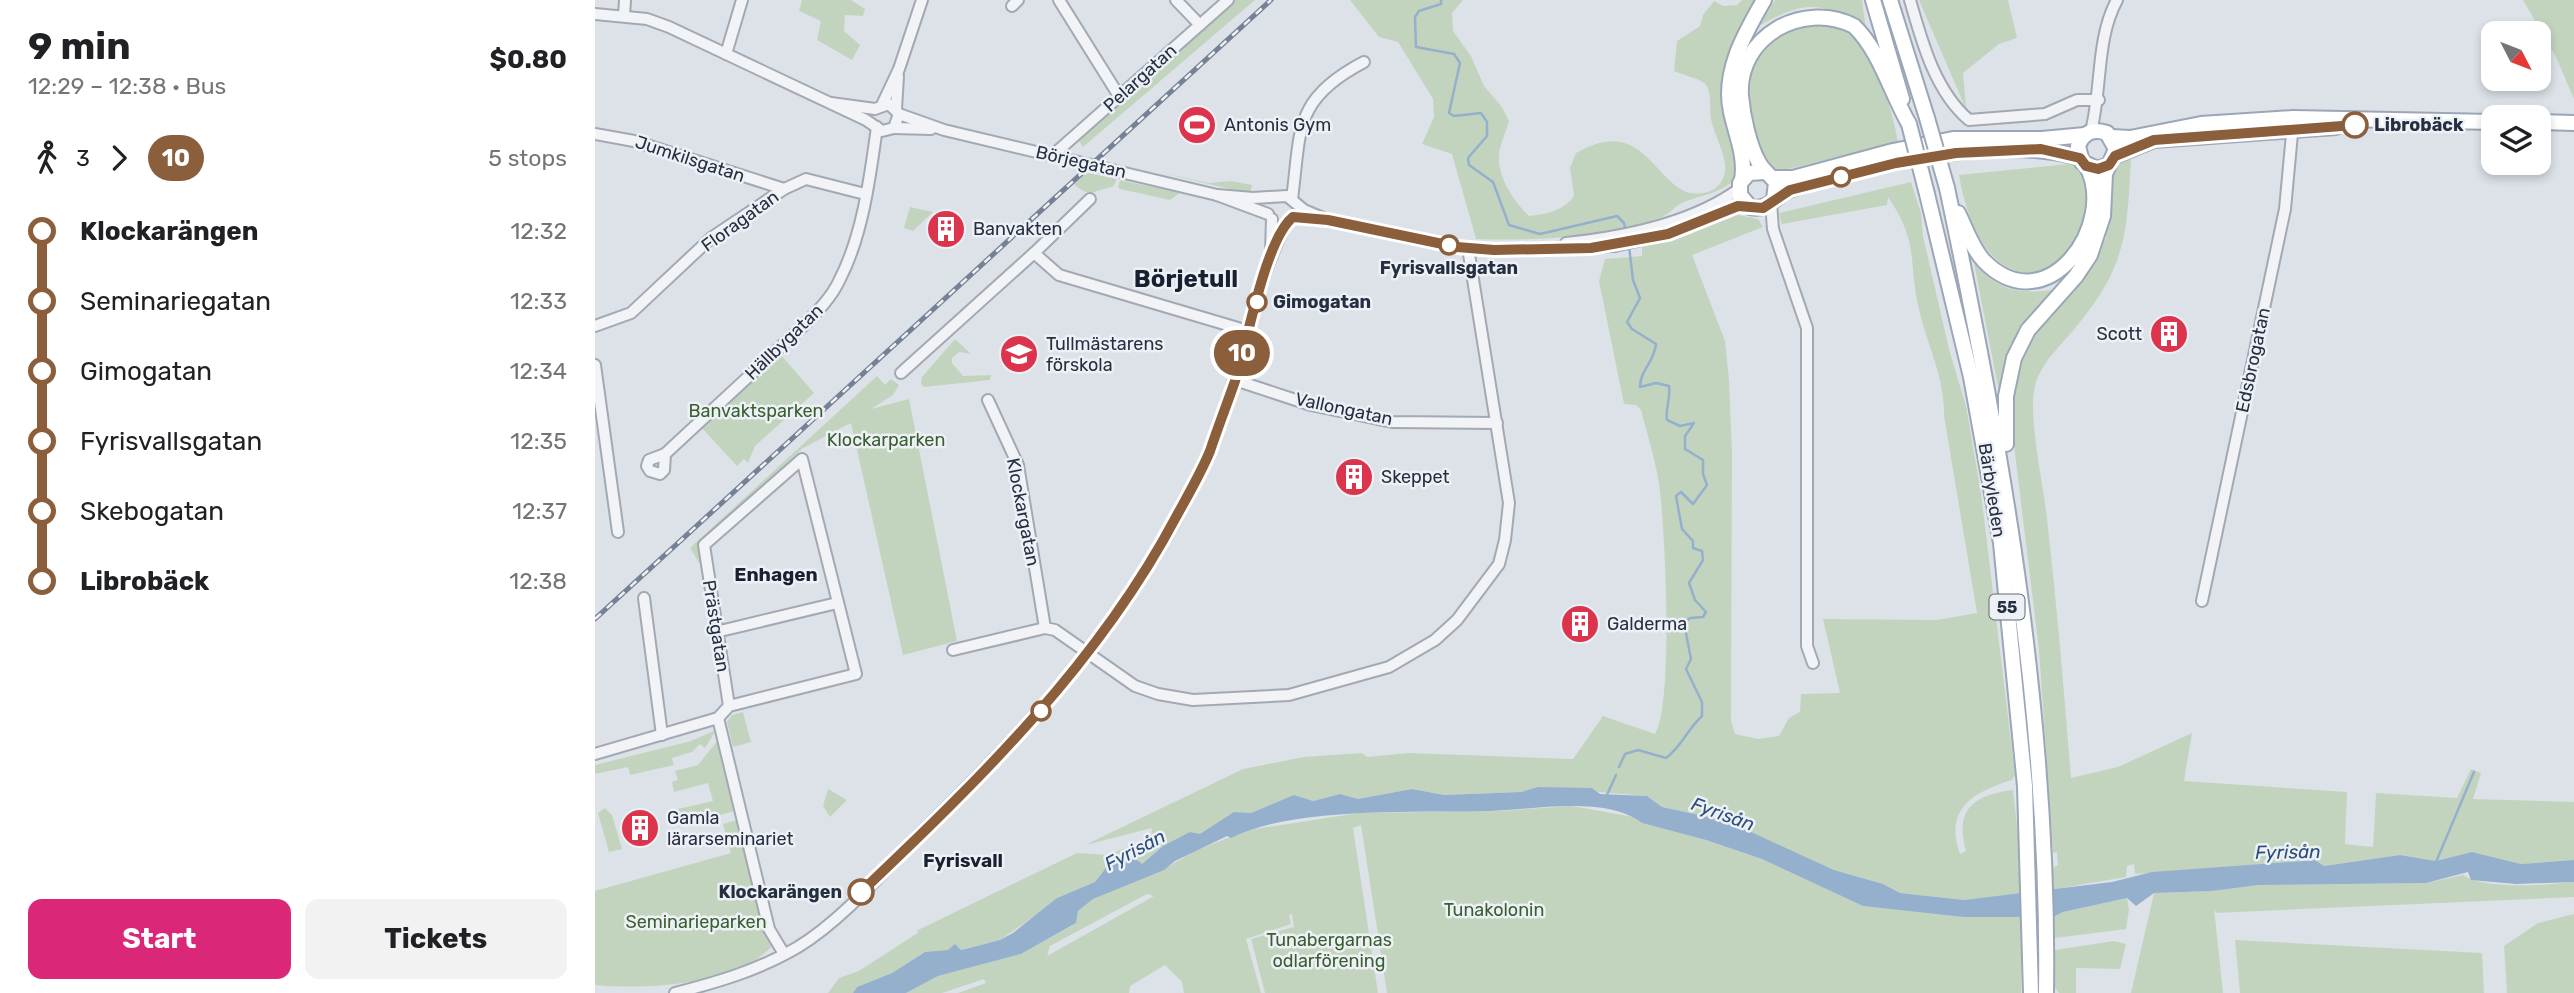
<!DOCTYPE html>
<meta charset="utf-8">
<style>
:root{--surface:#fff;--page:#f2f2f2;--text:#202124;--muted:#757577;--accent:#db2777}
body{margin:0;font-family:Rubik,sans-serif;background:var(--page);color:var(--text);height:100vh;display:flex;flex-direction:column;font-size:26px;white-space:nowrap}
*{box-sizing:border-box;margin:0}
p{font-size:23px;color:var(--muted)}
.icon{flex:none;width:38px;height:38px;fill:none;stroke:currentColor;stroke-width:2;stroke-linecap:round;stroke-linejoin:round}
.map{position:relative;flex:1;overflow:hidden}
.panel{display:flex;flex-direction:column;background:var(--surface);width:595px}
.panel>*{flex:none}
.badge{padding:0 14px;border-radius:23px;font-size:24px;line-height:46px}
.needle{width:46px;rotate:132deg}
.tools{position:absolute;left:1886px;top:21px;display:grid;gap:14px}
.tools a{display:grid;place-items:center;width:70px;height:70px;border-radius:14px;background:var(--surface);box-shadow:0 4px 10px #0003;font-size:35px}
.map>.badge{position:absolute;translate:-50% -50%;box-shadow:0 0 0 4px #fff}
.legs{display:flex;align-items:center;gap:10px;height:77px;padding:0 28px;font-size:23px}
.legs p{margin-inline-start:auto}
.summary{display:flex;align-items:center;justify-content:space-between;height:119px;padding:0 28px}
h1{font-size:38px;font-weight:700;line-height:52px}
.cta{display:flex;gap:14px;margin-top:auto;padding:14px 28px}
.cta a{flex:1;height:80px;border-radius:14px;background:var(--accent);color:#fff;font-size:28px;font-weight:700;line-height:80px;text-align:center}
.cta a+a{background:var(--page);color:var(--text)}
ul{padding:0 28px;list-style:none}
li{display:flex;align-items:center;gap:24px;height:70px;font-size:26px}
li i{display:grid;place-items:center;width:10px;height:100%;margin:0 9px;background:currentColor}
li i::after{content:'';width:18px;height:18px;margin:-9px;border:5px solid;border-radius:50%;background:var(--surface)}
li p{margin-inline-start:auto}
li:first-child i{background:linear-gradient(#0000 50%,currentColor 0)}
li:last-child i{background:linear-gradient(currentColor 50%,#0000 0)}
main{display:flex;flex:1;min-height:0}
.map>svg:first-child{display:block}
.green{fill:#c3d4be;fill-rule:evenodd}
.water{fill:#94b0cd}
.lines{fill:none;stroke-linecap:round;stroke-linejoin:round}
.stream{stroke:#94b0cd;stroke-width:2.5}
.minor-casing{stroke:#a2a9b3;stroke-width:14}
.major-casing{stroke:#9ba6b6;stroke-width:18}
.minor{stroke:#f1f3f7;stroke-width:10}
.major{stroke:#fff;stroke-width:14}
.rail-casing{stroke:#758194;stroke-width:5}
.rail{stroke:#edf1f6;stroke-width:2.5;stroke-dasharray:8;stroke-linecap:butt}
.major-bridge-casing{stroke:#9ba6b6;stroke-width:18;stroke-linecap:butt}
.major-bridge{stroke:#fff;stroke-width:14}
.line-1-casing{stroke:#fff;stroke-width:16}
.line-1{stroke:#8b5e3c;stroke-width:10}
.stop-1-dot{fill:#fff;stroke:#8b5e3c;stroke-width:3.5}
.labels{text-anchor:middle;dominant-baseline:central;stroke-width:5;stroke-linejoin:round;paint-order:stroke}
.shield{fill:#edf1f6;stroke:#616977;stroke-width:2}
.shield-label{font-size:16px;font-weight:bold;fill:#252f41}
.street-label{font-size:18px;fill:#252f41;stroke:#edf1f6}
.poi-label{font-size:18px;fill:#252f41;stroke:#edf1f6;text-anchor:start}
.stop-label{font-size:18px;font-weight:bold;fill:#252f41;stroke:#edf1f6;text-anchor:start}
.park-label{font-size:18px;fill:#395f31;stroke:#edf1f6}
.neighbourhood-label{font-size:19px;font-weight:bold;fill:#182032;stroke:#edf1f6}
.water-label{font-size:19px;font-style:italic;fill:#2b4e7a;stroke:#edf1f6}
.district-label{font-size:24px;font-weight:bold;fill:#182032;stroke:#edf1f6}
</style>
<main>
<section class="panel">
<div class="summary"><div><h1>9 min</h1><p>12:29 – 12:38 · Bus</p></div><b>$0.80</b></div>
<div class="legs"><svg class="icon" aria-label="walk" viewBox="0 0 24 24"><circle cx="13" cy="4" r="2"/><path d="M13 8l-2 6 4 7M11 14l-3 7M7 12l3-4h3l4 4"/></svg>3<svg class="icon" aria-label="forward" viewBox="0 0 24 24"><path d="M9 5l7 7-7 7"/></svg><b class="badge" style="background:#8b5e3c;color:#fff">10</b><p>5 stops</p></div>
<ul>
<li><i style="color:#8b5e3c"></i><b>Klockarängen</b><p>12:32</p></li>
<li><i style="color:#8b5e3c"></i><span>Seminariegatan</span><p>12:33</p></li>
<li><i style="color:#8b5e3c"></i><span>Gimogatan</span><p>12:34</p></li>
<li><i style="color:#8b5e3c"></i><span>Fyrisvallsgatan</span><p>12:35</p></li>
<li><i style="color:#8b5e3c"></i><span>Skebogatan</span><p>12:37</p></li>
<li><i style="color:#8b5e3c"></i><b>Librobäck</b><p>12:38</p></li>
</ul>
<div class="cta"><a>Start</a><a>Tickets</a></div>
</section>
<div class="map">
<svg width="1979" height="993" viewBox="0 0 1979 993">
<rect width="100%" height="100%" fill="#dde2e9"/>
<g class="green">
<path d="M207 0H256L270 9 268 16 250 15 249 31 265 45 257 60 222 40 226 21 204 11Z"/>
<path d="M629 0H660L488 147 483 139Z"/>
<path d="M755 0H868L857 13 858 31 876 56 889 86 907 107 914 121C911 132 905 144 904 155 902 176 919 202 934 216 951 214 968 211 979 196L975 168 981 153C1059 107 1062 211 1115 191 1123 188 1129 180 1130 171 1132 156 1119 135 1116 119 1114 109 1118 91 1109 83 1102 78 1088 75 1079 71L1082 41 1105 26 1108 15 1119 1 1128 6 1142 5 1147 0H1165L1131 114 1145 173C1129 194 1112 193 1089 202 1081 205 1075 214 1067 217 1010 238 941 241 881 239L857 154 827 144 839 117 838 99 803 42 784 37Z"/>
<path d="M1180 0H1267L1271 29C1225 0 1210 0 1162 27Z"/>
<path d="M1324 0H1413L1422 38 1404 44 1368 73 1371 109Z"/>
<path d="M1928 0H1979V99L1961 57Z"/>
<path d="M1229 20C1238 25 1252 29 1259 35 1280 54 1299 115 1303 142L1181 172C1157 159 1149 85 1160 61 1163 53 1171 39 1178 34 1194 21 1210 21 1229 20Z"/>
<path d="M1523 160H1536C1532 231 1532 264 1485 322 1470 342 1450 357 1441 382 1431 411 1449 485 1452 519 1462 605 1469 691 1476 778L1523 767 1597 733 1589 781 1752 792 1750 844 1778 847 1781 793 1862 798 1876 769 1886 773 1878 799 1979 802V860L1926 864 1877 852 1841 861 1805 855 1729 866 1720 860 1540 874 1539 864 1532 866 1531 877 1455 890V870L1463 865 1462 852 1458 853 1444 650 1416 421 1420 376 1433 342 1494 270 1511 238 1517 167Z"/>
<path d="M1483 163C1486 171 1491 180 1492 188 1498 231 1461 291 1414 268 1383 253 1369 205 1364 175Z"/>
<path d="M564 172 614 183 636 181 657 185 655 194Z"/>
<path d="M490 173H493L522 179 518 187C501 189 495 200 479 184Z"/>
<path d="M525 180 585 193 575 200 525 189 523 187Z"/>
<path d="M1316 182 1326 213 1328 236 1354 349 1371 406 1386 493 1420 775 1417 780C1378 792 1349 809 1365 854L1371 851C1359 809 1379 795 1418 790L1426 862 1425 894 1369 900 1305 893 1288 884 1239 870 1152 830 1118 818 1067 807 1052 796 943 787 926 792 849 795 817 789 763 799 745 794 718 801 699 796 656 813 639 812 605 835 568 846 547 864H514L500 882 462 898 451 908 405 940 365 950 330 952 297 973 262 987 258 993H233L244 978 264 971 324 932 321 931 482 853 513 855 556 837 557 828 490 845 648 769 709 757 767 753 772 757 813 753 978 759 1008 716 1060 734C1079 701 1070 527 1064 483 1060 459 1052 434 1046 410L1041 405 1029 404 1004 281 1010 259 1047 256V246L1084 236 1138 214 1163 219 1168 227 1097 255 1130 341 1134 380 1137 452 1136 721 1140 734 1163 739 1184 736 1194 718 1205 712 1206 694 1245 693 1228 619 1342 620 1382 613 1349 416C1350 377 1331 343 1323 305 1313 257 1324 243 1293 197L1292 205 1187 224 1184 213Z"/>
<path d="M315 207 338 212 318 231 309 228Z"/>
<path d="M1379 263C1404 291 1423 294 1459 290L1417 346 1411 362 1405 397Z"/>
<path d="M360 339 376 354 364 352 357 358V363L368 376 396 375 395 380 329 387 326 384 327 377Z"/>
<path d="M186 355 219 393 160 446 153 463 149 459 142 466 106 427Z"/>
<path d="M282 376 290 385 296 379 304 385 298 395 276 409 314 399 362 641 308 655 256 423 208 448 108 540V569L95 548Z"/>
<path d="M148 712 156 742 138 747 132 722 137 715Z"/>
<path d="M121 730 110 748 105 744 97 752 77 758 79 765 35 775 33 767 0 774V765L96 741Z"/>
<path d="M124 739 140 811 99 822 74 811 118 801 113 783 79 792 77 782 83 780 80 771 103 765Z"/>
<path d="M233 789 252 800 235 817 228 806Z"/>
<path d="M977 806 1039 817 1047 823 1111 840 1167 859 1268 906 1427 914 1426 993H792L766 825 758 828 783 993H670L656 939 699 927 697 914 694 915 696 924 651 939 666 993H589L587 982 570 965 535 986 534 993H363L391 983 389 979 347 993H311L343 976 426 954 480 924 483 911 498 899 546 877 562 873 602 850 653 830 764 813 904 811ZM552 894 559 896 452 956 455 946Z"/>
<path d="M10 808 17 815 27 849 14 852 3 813Z"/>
<path d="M142 820 177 946C143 985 50 990 0 985V891L136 853 128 824Z"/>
<path d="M1868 875C1890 890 1952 885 1979 882V897L1621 913 1619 908 1628 993H1536L1559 893 1617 891 1664 885 1831 883Z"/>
<path d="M1532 898 1534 910 1531 929 1460 938 1458 917 1468 912Z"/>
<path d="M1979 914V993H1912L1909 946 1943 923Z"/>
<path d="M1640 940 1887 953 1889 993H1645Z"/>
<path d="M1519 941 1531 944 1525 969 1481 968V993H1464L1460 988V950Z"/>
</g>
<path class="water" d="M943 787 997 788 1005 794 1052 796 1067 807 1118 818 1152 830 1239 870 1288 884 1305 893 1369 900 1517 882 1557 872 1720 860 1729 866 1805 855 1841 861 1877 852 1926 864 1979 860V882L1921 884 1876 880 1873 872 1831 883 1664 885 1617 891 1559 893 1541 906 1532 898 1468 912 1458 917H1369L1268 906 1167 859 1111 840 1047 823C1010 795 939 810 895 811 823 813 699 806 636 838L632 836 580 861 569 870 498 899 483 911 481 923 426 954 343 976 311 993H258L262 987 297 973 330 952 353 950 360 944 366 950 405 940 418 933 462 898 500 882 514 864 537 856 547 864 568 846 595 832 605 834 639 812 656 813 699 795 718 801 745 794 763 799 817 789 849 795 926 792Z"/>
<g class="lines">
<g class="stream">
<path d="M846 0V4L824 11 820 17 821 47 859 54 865 63 854 113 859 116 886 113 892 122V136L873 158 874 165 898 182 914 225 945 234 1022 216 1029 223 1031 232"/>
<path d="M1024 767 1030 754 1043 750 1071 758C1086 747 1092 730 1107 716V702L1091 669 1096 659 1089 623 1095 618 1108 617 1111 612 1100 600 1094 583 1108 560 1107 551 1098 548V541L1087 529 1081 496 1086 492 1098 504 1112 485 1108 474V460L1090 449V436L1099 423 1085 426 1072 420C1070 408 1076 398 1074 386L1061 383 1045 387C1045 370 1059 363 1061 344L1037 329 1032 322 1045 298 1038 280 1034 246"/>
<path d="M1011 797 1021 775"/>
<path d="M1841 862 1879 772"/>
</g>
<defs>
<g id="minor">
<path d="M464 0 524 96"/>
<path d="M581 0 605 25"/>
<path d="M1315 0C1327 42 1340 91 1374 120L1450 114 1482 100H1504"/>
<path d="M417 6 423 0"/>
<path d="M0 14 52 19 74 27 271 120 287 131 299 128 304 114"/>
<path d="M29 16 30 0"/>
<path d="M131 54 147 0"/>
<path d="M236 103 280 109 294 104 304 114 349 130 622 195 673 214"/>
<path d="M287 105 304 69 327 0"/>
<path d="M301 109 303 76"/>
<path d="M299 128 336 129"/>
<path d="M1496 131C1507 89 1501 38 1522 0"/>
<path d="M0 134 39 141 189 189"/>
<path d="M458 155 633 0"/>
<path d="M622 195 658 198 692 196 709 210 733 220 862 247 899 250 1020 246 1073 234 1151 204"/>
<path d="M697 199C706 130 698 99 769 62"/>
<path d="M1176 203 1178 229 1212 328V646L1218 663"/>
<path d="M698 217 723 220"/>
<path d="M971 243C1029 237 1096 224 1144 189"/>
<path d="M676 251 677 219"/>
<path d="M439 253 495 199"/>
<path d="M0 326 36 313 116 238 189 189 211 179 270 194"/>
<path d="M0 365 23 532"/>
<path d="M306 373 439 253 464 275 653 331"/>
<path d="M640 380 716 405 797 422 902 423"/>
<path d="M393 400 423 465 450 628"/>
<path d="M70 454 69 470 65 474 55 471 52 466 54 460 70 454 208 326C222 312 237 297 245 279 268 234 275 177 282 127"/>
<path d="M49 598 67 735"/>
<path d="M1607 601 1690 209 1698 123"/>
<path d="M121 632 242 603"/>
<path d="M358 650 450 628 460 630 540 686 563 694 598 700 694 695 794 667 840 640 862 620 904 564 910 540 914 503 873 248"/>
<path d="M123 718 174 929 189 954"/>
<path d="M0 754 123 718 134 706 261 674 207 459 109 545 134 706"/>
<path d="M80 993C123 982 164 970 203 947 248 919 286 874 323 836 440 720 545 610 612 456 646 381 654 295 692 222"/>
</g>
<g id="major">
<path d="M1278 0 1307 99"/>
<path d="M1295 0 1332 118"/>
<path d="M1944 122 1979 123"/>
<path d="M1517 137 1535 138 1606 124 1698 118 1899 122"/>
<path d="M1520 156 1559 140 1741 127"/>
<path d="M1170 172 1154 173 1145 183V195L1155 207C1174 212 1181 194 1197 189 1275 164 1406 134 1485 158"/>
<path d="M1178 178H1198L1298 151 1358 139H1447L1490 135"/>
<path d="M1147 180C1151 156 1141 135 1136 112 1127 72 1150 33 1169 0"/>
<path d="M1352 188C1408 453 1455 720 1451 993"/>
<path d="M1332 194 1376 377 1406 543 1430 786 1436 993"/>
<path d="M1179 199 1181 183C1176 175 1169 172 1164 163 1154 145 1148 117 1146 96 1142 37 1207 0 1259 26 1285 51 1296 93 1314 124"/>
<path d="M1363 213C1371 229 1377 248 1389 261 1452 325 1524 223 1491 165"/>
<path d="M1411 444V396L1419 358 1433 330 1481 276 1495 255 1508 216 1510 174 1521 149 1512 133C1499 128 1488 132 1483 146L1487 162 1502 169 1514 165"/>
</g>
</defs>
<use href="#minor" class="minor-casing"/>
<use href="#major" class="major-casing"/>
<use href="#minor" class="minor"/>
<use href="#major" class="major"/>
<defs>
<path id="rail" d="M0 619 676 0"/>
</defs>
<use href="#rail" class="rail-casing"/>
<use href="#rail" class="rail"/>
<defs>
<g id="major-bridge">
<path d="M1332 118 1352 188"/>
<path d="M1314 124 1332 194"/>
</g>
</defs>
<use href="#major-bridge" class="major-bridge-casing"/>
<use href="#major-bridge" class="major-bridge"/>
</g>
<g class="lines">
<defs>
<path id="line-1" d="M266 892C385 779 503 664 581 517 593 495 606 473 615 451 623 427 632 404 640 381 652 344 670 239 698 217L733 220 862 247 899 250 996 248 1073 234 1143 206 1168 208 1195 190 1301 163 1361 153 1446 149 1485 158 1491 166 1503 169 1514 165 1520 156 1559 140 1760 125"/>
</defs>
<use href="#line-1" class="line-1-casing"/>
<use href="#line-1" class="line-1"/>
</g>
<defs>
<symbol id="stadium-disc" viewBox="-11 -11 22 22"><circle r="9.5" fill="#dd344d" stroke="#edf1f6"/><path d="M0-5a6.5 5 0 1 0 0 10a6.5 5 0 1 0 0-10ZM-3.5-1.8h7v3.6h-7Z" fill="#fff"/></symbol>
<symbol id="building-disc" viewBox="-11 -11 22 22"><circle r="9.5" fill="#dd344d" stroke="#edf1f6"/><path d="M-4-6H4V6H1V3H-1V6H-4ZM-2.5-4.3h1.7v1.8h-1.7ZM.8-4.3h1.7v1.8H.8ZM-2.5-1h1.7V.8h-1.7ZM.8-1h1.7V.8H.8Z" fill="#fff"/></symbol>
<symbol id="school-disc" viewBox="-11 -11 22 22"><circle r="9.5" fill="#dd344d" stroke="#edf1f6"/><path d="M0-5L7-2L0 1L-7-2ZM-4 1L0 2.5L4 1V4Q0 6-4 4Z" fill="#fff"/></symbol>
</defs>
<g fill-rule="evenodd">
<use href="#stadium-disc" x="580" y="103" width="44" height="44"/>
<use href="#building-disc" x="329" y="207" width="44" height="44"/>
<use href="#building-disc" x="1552" y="312" width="44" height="44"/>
<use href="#school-disc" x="402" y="332" width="44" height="44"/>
<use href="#building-disc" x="737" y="455" width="44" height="44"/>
<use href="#building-disc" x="963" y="602" width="44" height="44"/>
<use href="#building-disc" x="23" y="806" width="44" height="44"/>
</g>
<g class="stop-1-dot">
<circle cx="1760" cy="125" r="12"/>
<circle cx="1246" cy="177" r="9"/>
<circle cx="854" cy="245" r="9"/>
<circle cx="662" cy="302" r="9"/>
<circle cx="446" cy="711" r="9"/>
<circle cx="266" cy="892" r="12"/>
</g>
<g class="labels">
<rect class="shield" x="1394.5" y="594.5" width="35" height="25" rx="5"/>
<g class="shield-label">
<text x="1412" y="607">55</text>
</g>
<g class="street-label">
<text transform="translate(545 78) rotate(-42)">Pelargatan</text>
<text transform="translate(95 159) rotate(18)">Jumkilsgatan</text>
<text transform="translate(486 162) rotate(13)">Börjegatan</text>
<text transform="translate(145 221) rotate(-36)">Floragatan</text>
<text transform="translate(189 342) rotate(-44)">Hällbygatan</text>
<text transform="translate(1658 360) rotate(-78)">Edsbrogatan</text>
<text transform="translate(749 409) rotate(12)">Vallongatan</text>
<text transform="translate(1397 490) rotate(81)">Bärbyleden</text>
<text transform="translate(428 512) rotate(79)">Klockargatan</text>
<text transform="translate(121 626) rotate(81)">Prästgatan</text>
</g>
<g class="poi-label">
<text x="629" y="125">Antonis Gym</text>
<text x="378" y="229">Banvakten</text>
<text x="1547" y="334" text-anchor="end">Scott</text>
<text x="451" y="344">Tullmästarens<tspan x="451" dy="21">förskola</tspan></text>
<text x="786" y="477">Skeppet</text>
<text x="1012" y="624">Galderma</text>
<text x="72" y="818">Gamla<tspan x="72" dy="21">lärarseminariet</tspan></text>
</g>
<g class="stop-label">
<text x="1779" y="125">Librobäck</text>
<text x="854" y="268" text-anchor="middle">Fyrisvallsgatan</text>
<text x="678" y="302">Gimogatan</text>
<text x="247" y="892" text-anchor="end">Klockarängen</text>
</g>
<g class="park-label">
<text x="161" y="411">Banvaktsparken</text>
<text x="291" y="440">Klockarparken</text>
<text x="899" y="910">Tunakolonin</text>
<text x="101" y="922">Seminarieparken</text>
<text x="734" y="940">Tunabergarnas<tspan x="734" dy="21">odlarförening</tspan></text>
</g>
<g class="neighbourhood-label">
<text x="181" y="574">Enhagen</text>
<text x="368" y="860">Fyrisvall</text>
</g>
<g class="water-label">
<text transform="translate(1128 814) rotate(20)">Fyrisån</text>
<text transform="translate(540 850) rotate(-28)">Fyrisån</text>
<text transform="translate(1693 852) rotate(-1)">Fyrisån</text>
</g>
<g class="district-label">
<text x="591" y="279">Börjetull</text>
</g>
</g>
</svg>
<div class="tools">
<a><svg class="needle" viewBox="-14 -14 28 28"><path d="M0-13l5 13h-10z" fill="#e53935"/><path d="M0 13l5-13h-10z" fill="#757577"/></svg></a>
<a><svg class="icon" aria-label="layers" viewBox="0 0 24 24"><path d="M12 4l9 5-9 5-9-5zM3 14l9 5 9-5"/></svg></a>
</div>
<b class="badge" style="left:647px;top:353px;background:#8b5e3c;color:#fff">10</b>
</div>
</main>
